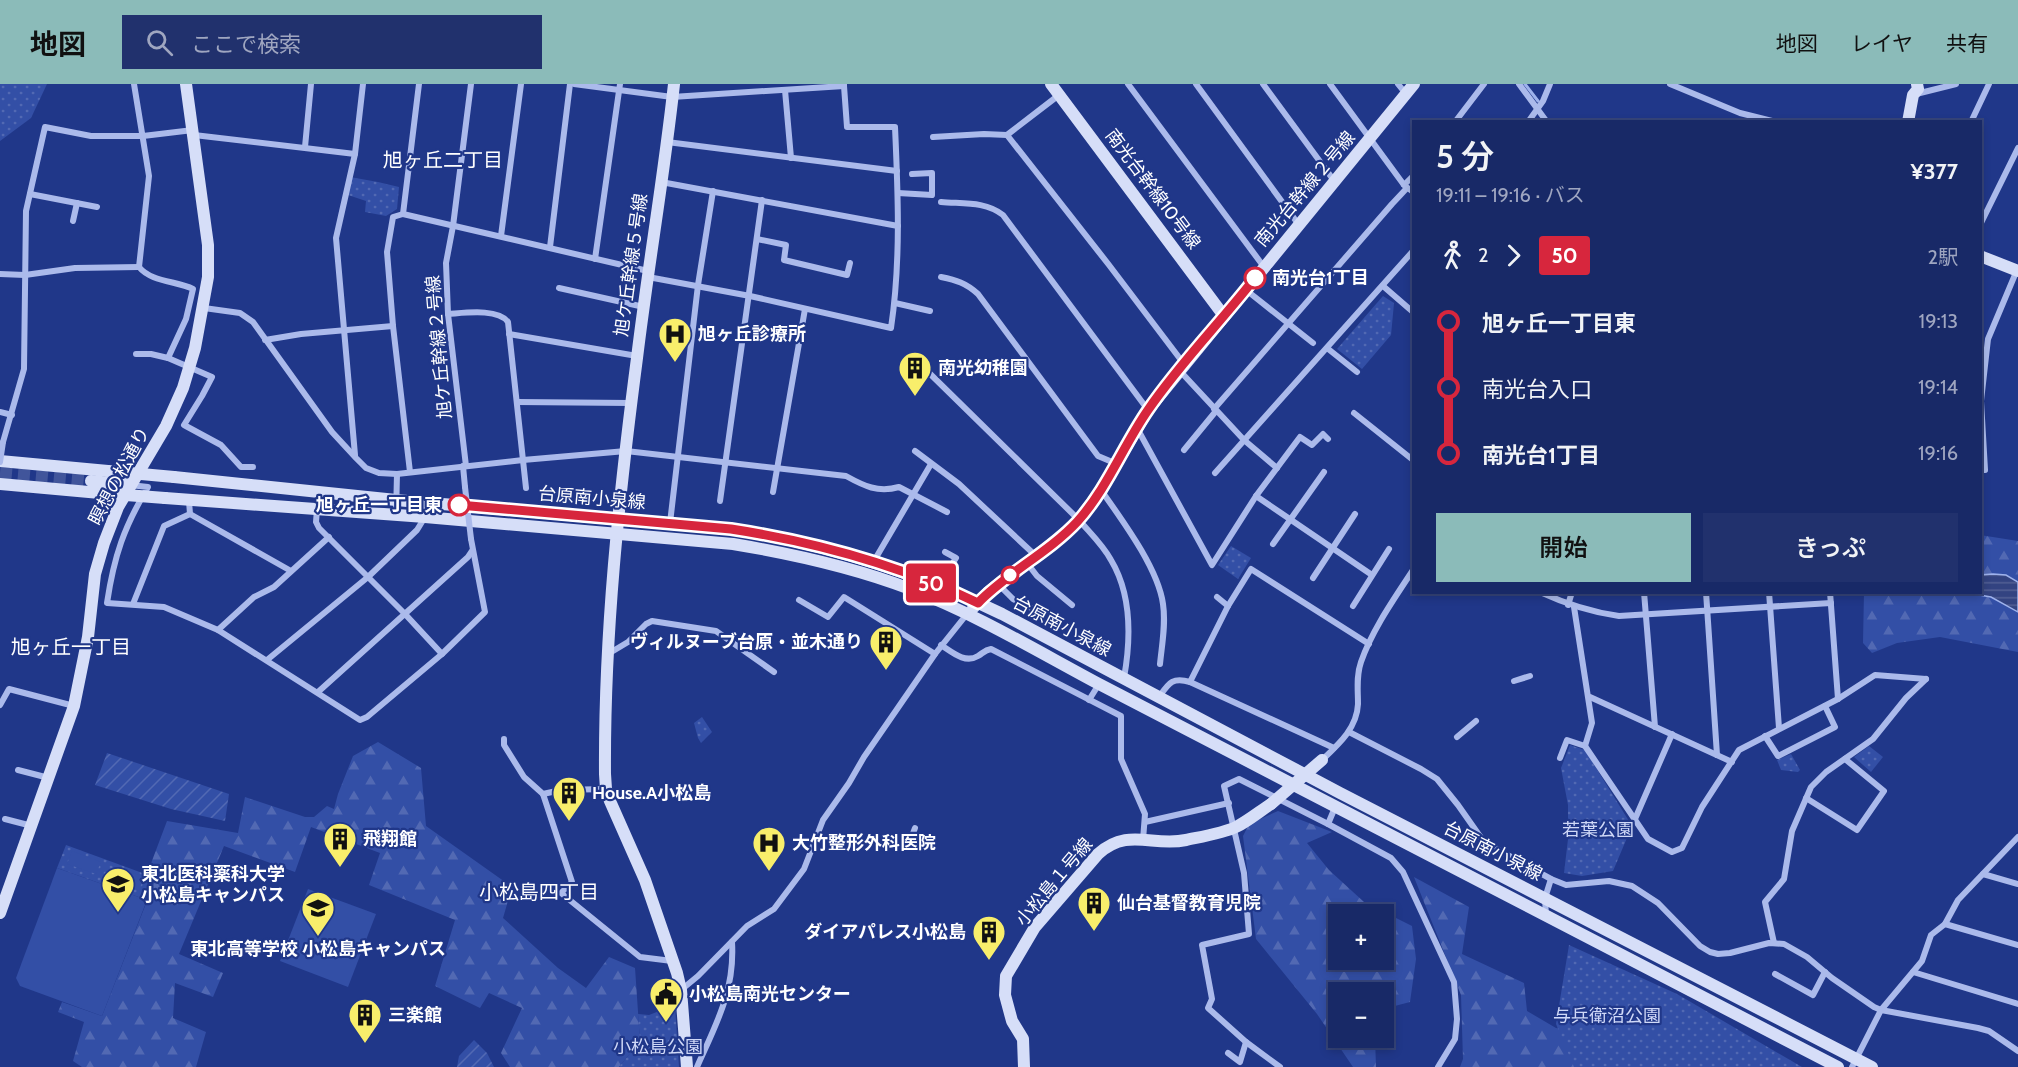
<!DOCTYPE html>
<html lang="ja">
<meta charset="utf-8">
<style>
:root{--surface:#182967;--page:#21316d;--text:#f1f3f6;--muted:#9fa6c0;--line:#36457b;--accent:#8bbbb9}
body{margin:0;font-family:Cabin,"Noto Sans JP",sans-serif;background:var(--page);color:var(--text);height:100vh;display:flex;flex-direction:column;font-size:22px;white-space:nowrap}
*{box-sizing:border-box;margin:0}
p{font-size:20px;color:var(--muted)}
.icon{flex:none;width:33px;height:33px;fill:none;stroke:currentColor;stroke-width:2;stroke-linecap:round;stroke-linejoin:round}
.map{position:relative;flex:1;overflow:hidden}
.details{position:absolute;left:1412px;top:36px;width:570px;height:474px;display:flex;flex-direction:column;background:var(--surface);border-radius:0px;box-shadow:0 3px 9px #0003,0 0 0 2px var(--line)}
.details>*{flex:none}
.badge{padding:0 12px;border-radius:4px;font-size:21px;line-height:39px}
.buttons{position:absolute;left:1328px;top:820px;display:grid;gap:12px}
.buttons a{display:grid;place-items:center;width:66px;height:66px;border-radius:0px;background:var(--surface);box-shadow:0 3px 9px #0003,0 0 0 2px var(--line);font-size:30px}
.map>.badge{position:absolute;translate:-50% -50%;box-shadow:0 0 0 3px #fff}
.legs{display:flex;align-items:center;gap:9px;height:66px;padding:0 24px;font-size:20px}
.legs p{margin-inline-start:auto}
.summary{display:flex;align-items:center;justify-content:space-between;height:102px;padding:0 24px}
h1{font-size:33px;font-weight:600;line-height:45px}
.button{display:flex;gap:12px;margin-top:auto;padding:12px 24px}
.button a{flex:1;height:69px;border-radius:0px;background:var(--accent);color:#111;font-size:24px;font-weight:600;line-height:69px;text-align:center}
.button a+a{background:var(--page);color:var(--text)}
ul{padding:0 24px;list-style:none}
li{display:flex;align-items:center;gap:21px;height:66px;font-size:22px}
li i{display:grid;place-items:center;width:9px;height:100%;margin:0 8px;background:currentColor}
li i::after{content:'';width:15px;height:15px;margin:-8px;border:4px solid;border-radius:50%;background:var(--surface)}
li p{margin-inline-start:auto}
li:first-child i{background:linear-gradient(#0000 50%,currentColor 0)}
li:last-child i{background:linear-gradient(currentColor 50%,#0000 0)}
header{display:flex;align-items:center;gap:36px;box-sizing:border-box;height:84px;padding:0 30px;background:var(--accent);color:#111}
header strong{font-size:28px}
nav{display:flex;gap:33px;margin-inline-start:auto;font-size:21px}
.search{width:420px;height:54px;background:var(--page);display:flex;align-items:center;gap:15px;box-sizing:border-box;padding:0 21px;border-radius:0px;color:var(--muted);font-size:22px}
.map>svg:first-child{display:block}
.forest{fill:url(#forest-firs);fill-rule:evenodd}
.park{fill:url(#park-dots)}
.garden{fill:url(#garden-furrows)}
.pitch{fill:#334fa6}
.water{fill:url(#water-rules);stroke:#9eb2ec;stroke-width:1.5}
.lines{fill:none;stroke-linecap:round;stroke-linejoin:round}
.stream{stroke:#9eb2ec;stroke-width:3}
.secondary-tunnel{stroke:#41559b;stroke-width:12;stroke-dasharray:12 6;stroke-linecap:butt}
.street{stroke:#abbaeb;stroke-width:6}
.secondary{stroke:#d6def8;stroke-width:12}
.street-bridge{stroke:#abbaeb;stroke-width:6}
.secondary-bridge{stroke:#d6def8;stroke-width:12}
.line-1-casing{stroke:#fff;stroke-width:14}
.line-1{stroke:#d7263d;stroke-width:9}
.stop-1-dot{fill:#fff;stroke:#d7263d;stroke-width:3}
.labels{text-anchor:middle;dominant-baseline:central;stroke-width:4.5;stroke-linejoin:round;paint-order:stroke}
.street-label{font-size:18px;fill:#fff;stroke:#203789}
.stop-label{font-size:18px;font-weight:bold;fill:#fff;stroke:#203789;text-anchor:start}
.poi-label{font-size:18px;font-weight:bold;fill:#fff;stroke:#203789;text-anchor:start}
.park-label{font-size:18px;fill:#d0d9f8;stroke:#203789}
.neighbourhood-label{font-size:20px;fill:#fff;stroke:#203789}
</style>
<header>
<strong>地図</strong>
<div class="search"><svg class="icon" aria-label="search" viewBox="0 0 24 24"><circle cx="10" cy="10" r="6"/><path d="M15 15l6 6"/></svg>ここで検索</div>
<nav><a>地図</a><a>レイヤ</a><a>共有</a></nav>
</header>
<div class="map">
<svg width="2018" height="983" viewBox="0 0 2018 983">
<defs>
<pattern id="forest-firs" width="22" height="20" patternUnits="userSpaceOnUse" patternTransform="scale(1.5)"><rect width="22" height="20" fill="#334fa6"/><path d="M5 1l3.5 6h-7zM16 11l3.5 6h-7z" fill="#5269b3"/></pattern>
<pattern id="park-dots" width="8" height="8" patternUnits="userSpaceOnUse" patternTransform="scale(1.5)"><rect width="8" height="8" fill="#334fa6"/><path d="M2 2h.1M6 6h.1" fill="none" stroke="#5269b3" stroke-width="1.8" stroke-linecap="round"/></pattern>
<pattern id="garden-furrows" width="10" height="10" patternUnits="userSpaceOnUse" patternTransform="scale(1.5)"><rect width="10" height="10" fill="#334fa6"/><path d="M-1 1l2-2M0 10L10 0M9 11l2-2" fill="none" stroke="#5269b3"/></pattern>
<pattern id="water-rules" width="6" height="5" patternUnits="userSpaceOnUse" patternTransform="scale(1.5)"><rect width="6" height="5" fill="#334381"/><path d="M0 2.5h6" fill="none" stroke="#525f94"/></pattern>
</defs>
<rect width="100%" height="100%" fill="#203789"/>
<g class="forest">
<path d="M1980 451 2018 457V568L1940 553 1897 559 1872 569 1863 559 1864 509 1980 508Z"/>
<path d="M378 658 421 684 426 742 512 803 503 834 558 884 586 904 609 873 635 884 640 957 619 983H510L501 969 522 924 489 909 480 924 435 902 455 836 369 801 380 769 311 743 295 788 224 762 179 870 223 889 213 913 175 899 173 934 206 948 196 983H82L73 977 84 938 58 928 62 918 102 932 156 794 147 790 167 737 238 749 245 713 305 733H314L327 722 334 725 338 710 353 672Z"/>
<path d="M1278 727 1332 748 1307 759 1329 786 1364 818 1412 842 1416 875 1410 918 1387 924 1383 927V909H1338V954H1375L1376 983H1353L1317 930 1256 855 1243 752 1249 740ZM1338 831H1383V876H1338Z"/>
<path d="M1414 793 1469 823 1462 870 1524 899 1527 927 1556 944 1769 983H1460L1463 975 1461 911Z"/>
</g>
<g class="park">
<path d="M0 0H47L31 34 0 57Z"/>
<path d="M350 93 378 98 399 103 397 125 386 132 365 128 366 117 345 110Z"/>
<path d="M1383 212 1394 219 1391 251 1362 285 1337 265Z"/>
<path d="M1231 462 1251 474 1238 495 1218 481Z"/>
<path d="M702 633 712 648 701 659 698 654 694 639Z"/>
<path d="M1570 661 1585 666 1632 742 1613 787 1582 792 1564 789 1568 755V721L1561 684Z"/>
<path d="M1869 662 1883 673 1871 688 1854 673Z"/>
<path d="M1791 670 1800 686 1798 688 1781 686 1777 676Z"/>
<path d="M66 761 156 794 147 816 57 784Z"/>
<path d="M1569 861 1677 910 1802 983H1574L1556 940Z"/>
<path d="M675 921 679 983H619L640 957 638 930 649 931Z"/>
</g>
<g class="garden">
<path d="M107 669 229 710 225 737 171 725 95 701Z"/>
<path d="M474 956 487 969 494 983H457L459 972Z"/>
</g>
<g class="pitch">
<path d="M72 767 101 778 96 790 67 780Z"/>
<path d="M115 783 144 793 139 806 111 795Z"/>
<path d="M57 784 147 816 102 932 20 902 16 894Z"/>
<path d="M308 805 376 830 348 903 280 877Z"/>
</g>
<path class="water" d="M1993 490 2006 491 2018 498V528L1991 513 1968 509 1980 508V491Z"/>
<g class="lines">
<path class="stream" d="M1525 0 1538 17"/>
<path class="secondary-tunnel" d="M0 389 91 397"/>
<g class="street">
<path d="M134 0 149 92 139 183C151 198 177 197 193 205L186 235 168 274 212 293 202 312 184 341 221 361 241 383H253"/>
<path d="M419 0 403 130 648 187"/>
<path d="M574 0 672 13 844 2V0"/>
<path d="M1128 0 1264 183"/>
<path d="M1196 0 1299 141"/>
<path d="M1263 0 1335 98"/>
<path d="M1330 0 1404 101 1413 108"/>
<path d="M1398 0 1406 10"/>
<path d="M1519 0 1547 38"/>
<path d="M1670 0 1740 29 1776 38"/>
<path d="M785 6 791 74"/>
<path d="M1916 10 1956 0"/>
<path d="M1455 38 1484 0"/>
<path d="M1528 38 1543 17 1550 0"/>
<path d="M1971 38 1989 0"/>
<path d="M194 51 355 70"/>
<path d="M1007 51 1059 11"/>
<path d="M933 53 984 50 1007 51 1109 181 1184 280"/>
<path d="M667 58 897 87"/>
<path d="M305 63 311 0"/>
<path d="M661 98 898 142"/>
<path d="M1404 101 1413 92"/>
<path d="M898 109 932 111V89L912 90"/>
<path d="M30 110 97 123"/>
<path d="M941 118C963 120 985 117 1003 131L1148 326"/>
<path d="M403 130 393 133 387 168 393 242 410 388"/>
<path d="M73 137 77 119"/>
<path d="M1980 141 2018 64"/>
<path d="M501 152 521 0"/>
<path d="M757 155 786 161 784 176 847 191 850 179"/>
<path d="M550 163 570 0"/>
<path d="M595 175 620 0"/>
<path d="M0 190 25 191 75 184 139 183"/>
<path d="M648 193 750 212 891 244C901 177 898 109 895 43H847L844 2"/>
<path d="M941 193C956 196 966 199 978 210L1098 372 1117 380"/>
<path d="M1383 202 1413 228"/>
<path d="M559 204 644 223"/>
<path d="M1246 206 1313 259"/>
<path d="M895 219 930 227"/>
<path d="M204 224 240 229 253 238 332 348 356 374 366 384 379 389 397 390 523 376 626 367 846 392C864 402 878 409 899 403L947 428"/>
<path d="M448 230C464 229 498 224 508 238L526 404"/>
<path d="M509 250 637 272"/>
<path d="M265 256 301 250 393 242"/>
<path d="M1327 264 1357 288"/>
<path d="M136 270H151L168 274"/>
<path d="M918 278 1079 436C1090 449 1103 461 1111 476 1132 511 1131 555 1124 594"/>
<path d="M1180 287 1244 356 1277 384"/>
<path d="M517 318 631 319"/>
<path d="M1214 325 1392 120 1407 104"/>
<path d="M0 328 12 331"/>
<path d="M1354 329 1413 376"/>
<path d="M1137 344 1212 481 1256 412 1300 353 1312 361 1323 350 1328 355"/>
<path d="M3 358 24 285 26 127 45 43 91 52H143L193 46"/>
<path d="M1184 366 1216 327"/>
<path d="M915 367 959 400 1036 472"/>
<path d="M355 371 336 154 355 70 363 0"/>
<path d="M463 382 465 403"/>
<path d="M466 382 448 230 446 179 453 142 471 0"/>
<path d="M1985 386 1981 317 1988 255 2017 186"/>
<path d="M1215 389 1413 167"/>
<path d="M130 401 148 403C124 443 114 472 107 519L164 523 218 546 360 636 367 633 442 570 485 528 471 455"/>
<path d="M1101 406C1122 436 1158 484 1163 520 1166 540 1162 560 1160 580"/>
<path d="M773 408 805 225"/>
<path d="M1256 412 1372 491"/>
<path d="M720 417 762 116"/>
<path d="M317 425 316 438 319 444 405 530 442 570"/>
<path d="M190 430 291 487"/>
<path d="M396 431 397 390"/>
<path d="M670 439 698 201 713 107"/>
<path d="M1273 460 1324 388"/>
<path d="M874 477 931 380"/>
<path d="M1027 479 1037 492 1072 521"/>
<path d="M1313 494 1355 430"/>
<path d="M999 501 1013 515 1041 529"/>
<path d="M938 502 956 474 945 468"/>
<path d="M1540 508C1566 520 1590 528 1619 532L1831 519"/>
<path d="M1644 508 1655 643"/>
<path d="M1706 508 1717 671"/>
<path d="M1769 508 1779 644"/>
<path d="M1830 508 1838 615"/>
<path d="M1217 513 1228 522"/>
<path d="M799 516 828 533 844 513 935 570"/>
<path d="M133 520 164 442 190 430 189 417"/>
<path d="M1568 521 1572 508"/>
<path d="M1353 522 1389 465"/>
<path d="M218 546 254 513 274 503 329 453"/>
<path d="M941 561C952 568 965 580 978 572 983 569 985 566 991 565L1121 632V675L1145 730 1143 756"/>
<path d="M608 570 628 558 646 540 652 537 716 547 774 588"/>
<path d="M267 576 368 493 417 446 425 433 426 418"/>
<path d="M1514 597 1530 592"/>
<path d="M1190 598 1228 522 1251 485 1369 560"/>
<path d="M318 608 468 473 472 467"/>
<path d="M1159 613C1169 599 1172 593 1190 598L1334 664"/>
<path d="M1590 613 1732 678"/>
<path d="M1089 616 1099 600"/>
<path d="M0 621 9 605 74 622"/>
<path d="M1349 648 1421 685 1437 695 1458 721 1484 758 1551 795 1566 801 1609 797 1632 802 1658 819 1700 862 1710 868 1718 870 1730 869 1769 859 1784 860 1807 873 1832 894 1874 923 1881 926 1978 944 1989 947 2018 967"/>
<path d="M1765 652 1778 672 1835 643 1825 622"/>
<path d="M1457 653 1476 637"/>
<path d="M504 655V661L524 693 543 710 561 706 606 705"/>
<path d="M1585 662 1648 755 1672 768 1682 764 1702 723 1739 666 1838 615 1875 591 1926 595"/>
<path d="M1560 674 1567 656 1585 662 1592 639 1574 523"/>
<path d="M1322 676C1339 660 1357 644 1358 620 1358 606 1356 592 1361 578 1372 546 1394 515 1413 486"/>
<path d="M18 686 49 694"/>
<path d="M543 710 572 798 561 809 640 873 672 877"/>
<path d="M1806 714 1857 746 1884 707 1845 675"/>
<path d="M5 735 32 742"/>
<path d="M1635 735 1672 650"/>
<path d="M1145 738 1229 719"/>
<path d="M1328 740 1336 721"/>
<path d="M909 760 915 744"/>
<path d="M1983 790 2018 800"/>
<path d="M1546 832 1545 814 1551 795"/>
<path d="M1945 840 2018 861"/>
<path d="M1774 859 1765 818 1784 795 1792 747 1811 703 1826 688 1873 655 1906 614 1926 595"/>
<path d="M1913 888 2018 920"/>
<path d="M1775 890 1813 911 1825 888"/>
<path d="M681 906 698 892 747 842 774 825 804 785 823 736 849 699 864 673 935 570 967 530"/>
<path d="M1228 969 1240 978 1246 958"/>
<path d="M697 983C716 940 735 907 732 858"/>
<path d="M1280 983 1246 958 1208 924 1212 915 1202 861 1249 850 1244 789 1224 702 1239 695 1328 740 1391 774 1403 788 1454 898 1457 935 1455 955 1438 983"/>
<path d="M1852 983 1881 926 1922 877 1931 851 1945 840 1958 816 2018 753"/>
</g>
<g class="secondary">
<path d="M674 0C664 92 648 183 637 274 619 412 604 551 605 690L606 705 610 717 645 796 677 889 681 906 687 983"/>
<path d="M1051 0 1224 232"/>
<path d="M1908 38 1913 11 1918 5 1917 0"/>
<path d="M1980 172 2018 187"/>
<path d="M0 377 108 387"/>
<path d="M174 393 396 416 731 445C826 460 916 488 1002 530L1340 709 1872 983"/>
<path d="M91 397 130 401"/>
<path d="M0 400 100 409"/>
<path d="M165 414 425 433 733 460C793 470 853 483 910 505 976 530 1037 567 1099 600L1838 983"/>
<path d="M973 524 988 508 1064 451 1079 436 1101 406 1148 326 1414 0"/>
<path d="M0 829 74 622 88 553 95 490 104 459 118 423 166 342 183 304 195 264 208 193V161L186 0"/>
<path d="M1024 983 1023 955 1012 937 1005 911 1006 892 1035 843 1098 770C1128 743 1152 763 1186 756 1200 753 1224 749 1236 743 1248 737 1260 727 1271 720"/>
</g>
<g class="street-bridge">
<path d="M0 378 3 358"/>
<path d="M465 403 471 455"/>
</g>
<g class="secondary-bridge">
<path d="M108 387 174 393"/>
<path d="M100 409 165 414"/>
<path d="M1271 720 1322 676"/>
</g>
</g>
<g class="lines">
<defs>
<path id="line-1" d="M459 421 731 445C816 458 900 481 978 519 1008 488 1048 469 1077 438 1107 405 1123 362 1148 326 1180 279 1220 239 1255 194"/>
</defs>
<use href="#line-1" class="line-1-casing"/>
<use href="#line-1" class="line-1"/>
</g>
<defs>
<symbol id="hospital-pin" viewBox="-11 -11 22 30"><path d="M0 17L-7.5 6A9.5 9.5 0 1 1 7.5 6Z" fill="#f8ee6b" stroke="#203789"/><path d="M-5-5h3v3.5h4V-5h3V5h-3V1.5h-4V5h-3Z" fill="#111"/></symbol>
<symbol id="building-pin" viewBox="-11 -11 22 30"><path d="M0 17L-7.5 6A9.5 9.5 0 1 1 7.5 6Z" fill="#f8ee6b" stroke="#203789"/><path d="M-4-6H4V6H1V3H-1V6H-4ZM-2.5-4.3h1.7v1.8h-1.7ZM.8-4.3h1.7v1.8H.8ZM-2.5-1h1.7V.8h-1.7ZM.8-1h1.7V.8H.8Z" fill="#111"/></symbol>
<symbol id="university-pin" viewBox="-11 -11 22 30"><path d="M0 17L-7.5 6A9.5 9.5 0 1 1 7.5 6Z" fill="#f8ee6b" stroke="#203789"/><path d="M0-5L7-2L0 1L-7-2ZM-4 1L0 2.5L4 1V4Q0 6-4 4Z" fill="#111"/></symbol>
<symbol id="school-pin" viewBox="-11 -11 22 30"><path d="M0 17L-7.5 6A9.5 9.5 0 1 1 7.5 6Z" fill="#f8ee6b" stroke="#203789"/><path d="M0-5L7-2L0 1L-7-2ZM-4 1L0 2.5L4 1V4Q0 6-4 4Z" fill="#111"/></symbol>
<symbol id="civic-pin" viewBox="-11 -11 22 30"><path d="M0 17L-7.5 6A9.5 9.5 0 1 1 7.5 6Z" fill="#f8ee6b" stroke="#203789"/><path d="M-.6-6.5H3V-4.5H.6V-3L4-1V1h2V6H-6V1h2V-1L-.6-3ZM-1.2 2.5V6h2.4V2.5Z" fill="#111"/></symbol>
</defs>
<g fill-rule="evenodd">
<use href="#hospital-pin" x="656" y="231" width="38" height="52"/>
<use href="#building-pin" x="896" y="265" width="38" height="52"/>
<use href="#building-pin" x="867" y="539" width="38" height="52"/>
<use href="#building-pin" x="550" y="690" width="38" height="52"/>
<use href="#building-pin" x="321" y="736" width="38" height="52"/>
<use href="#hospital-pin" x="750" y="740" width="38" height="52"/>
<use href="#university-pin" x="99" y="781" width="38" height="52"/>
<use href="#building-pin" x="1075" y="800" width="38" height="52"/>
<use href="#school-pin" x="299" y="805" width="38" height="52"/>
<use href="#building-pin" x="970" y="829" width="38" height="52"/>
<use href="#civic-pin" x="647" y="891" width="38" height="52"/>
<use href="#building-pin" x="346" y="912" width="38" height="52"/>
</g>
<g class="stop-1-dot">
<circle cx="1255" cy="194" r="10"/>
<circle cx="459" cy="421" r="10"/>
<circle cx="1010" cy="491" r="8"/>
</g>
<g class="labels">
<g class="street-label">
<text transform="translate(1153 105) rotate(53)">南光台幹線10号線</text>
<text transform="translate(1305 105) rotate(-50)">南光台幹線２号線</text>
<text transform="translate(631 181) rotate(-82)">旭ケ丘幹線５号線</text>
<text transform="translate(439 263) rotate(-95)">旭ケ丘幹線２号線</text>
<text transform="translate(119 392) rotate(-62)">瞑想の松通り</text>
<text transform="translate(592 414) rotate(5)">台原南小泉線</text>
<text transform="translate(1062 542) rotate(28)">台原南小泉線</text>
<text transform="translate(1493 767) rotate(27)">台原南小泉線</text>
<text transform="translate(1054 798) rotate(-50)">小松島１号線</text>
</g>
<g class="stop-label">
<text x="1272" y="194">南光台1丁目</text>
<text x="442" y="421" text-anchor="end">旭ヶ丘一丁目東</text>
</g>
<g class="poi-label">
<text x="698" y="250">旭ヶ丘診療所</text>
<text x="938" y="284">南光幼稚園</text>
<text x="863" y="558" text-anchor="end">ヴィルヌーブ台原・並木通り</text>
<text x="592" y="709">House.A小松島</text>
<text x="363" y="755">飛翔館</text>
<text x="792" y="759">大竹整形外科医院</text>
<text x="141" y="790">東北医科薬科大学<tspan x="141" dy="21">小松島キャンパス</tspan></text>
<text x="1117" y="819">仙台基督教育児院</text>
<text x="966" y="848" text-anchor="end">ダイアパレス小松島</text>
<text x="318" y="865" text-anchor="middle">東北高等学校 小松島キャンパス</text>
<text x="689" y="910">小松島南光センター</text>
<text x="388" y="931">三楽館</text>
</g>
<g class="park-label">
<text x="1598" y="746">若葉公園</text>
<text x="1607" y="932">与兵衛沼公園</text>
<text x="658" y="963">小松島公園</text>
</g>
<g class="neighbourhood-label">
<text x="443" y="76">旭ヶ丘二丁目</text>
<text x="71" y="563">旭ヶ丘一丁目</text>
<text x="539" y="808">小松島四丁目</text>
</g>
</g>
</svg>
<div class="buttons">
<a>+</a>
<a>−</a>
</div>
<b class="badge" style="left:931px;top:499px;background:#d7263d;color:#fff">50</b>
<section class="details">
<div class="summary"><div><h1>5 分</h1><p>19:11 – 19:16 · バス</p></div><b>¥377</b></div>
<div class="legs"><svg class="icon" aria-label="walk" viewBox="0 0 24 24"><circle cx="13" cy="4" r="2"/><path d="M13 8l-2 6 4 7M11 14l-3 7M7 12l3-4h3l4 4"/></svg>2<svg class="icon" aria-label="forward" viewBox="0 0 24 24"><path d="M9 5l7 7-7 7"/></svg><b class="badge" style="background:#d7263d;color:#fff">50</b><p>2駅</p></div>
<ul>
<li><i style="color:#d7263d"></i><b>旭ヶ丘一丁目東</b><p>19:13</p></li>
<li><i style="color:#d7263d"></i><span>南光台入口</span><p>19:14</p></li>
<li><i style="color:#d7263d"></i><b>南光台1丁目</b><p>19:16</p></li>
</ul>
<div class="button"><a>開始</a><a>きっぷ</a></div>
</section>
</div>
